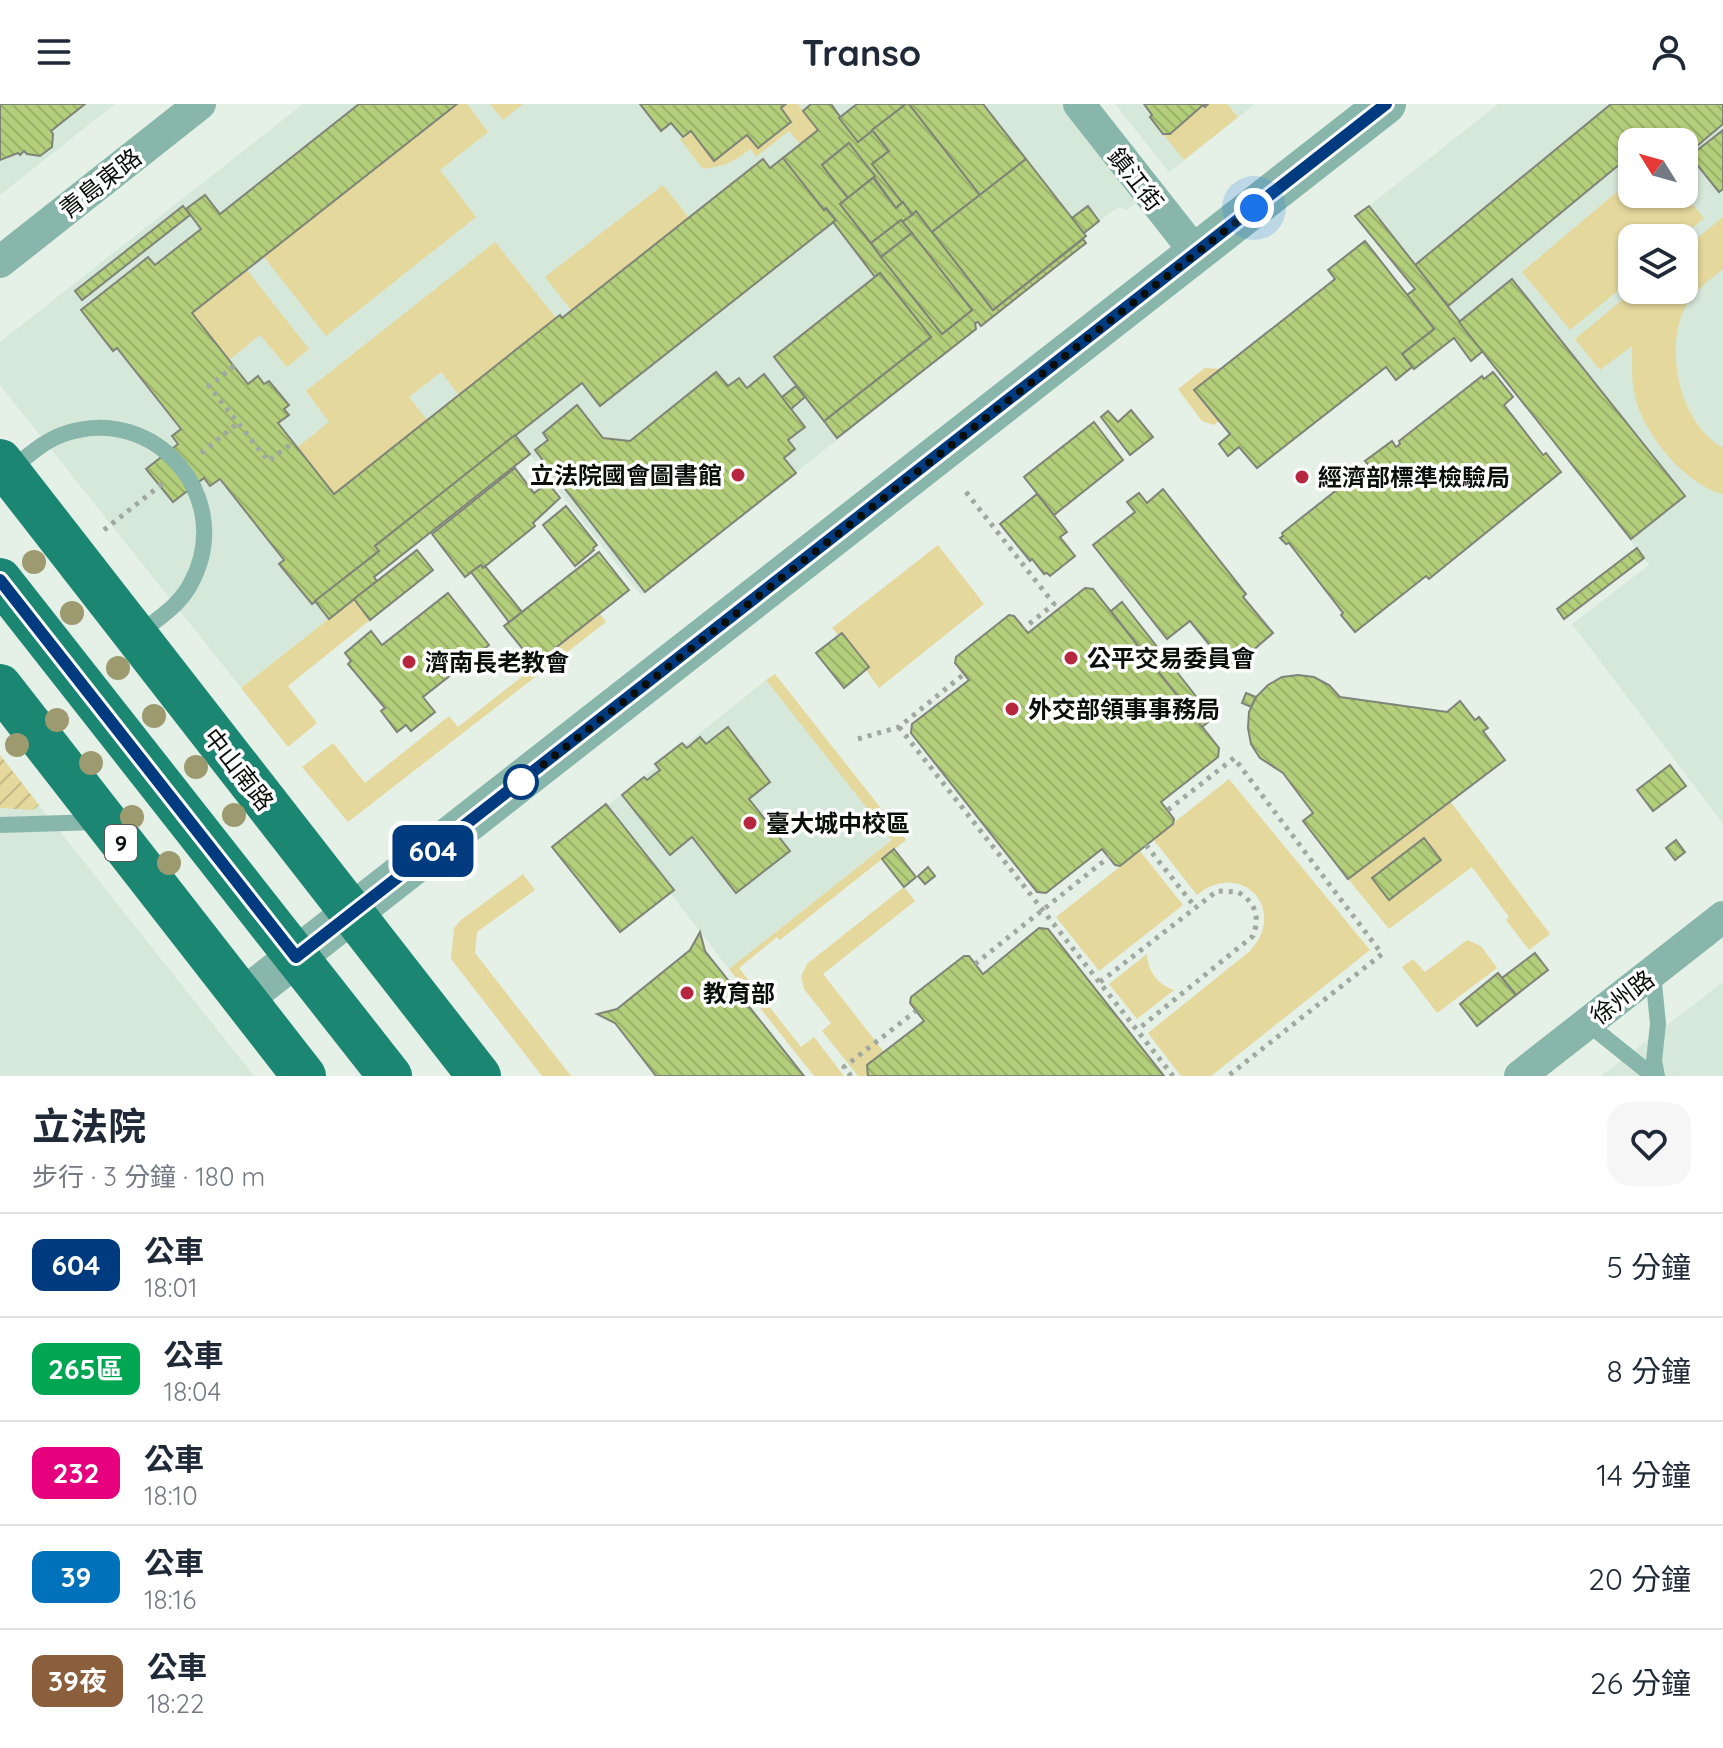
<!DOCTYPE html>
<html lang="zh-TW">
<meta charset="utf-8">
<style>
:root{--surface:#fff;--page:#f6f6f7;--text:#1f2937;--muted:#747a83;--line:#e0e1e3}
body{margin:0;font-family:Quicksand,"Noto Sans TC",sans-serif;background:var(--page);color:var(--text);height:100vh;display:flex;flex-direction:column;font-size:30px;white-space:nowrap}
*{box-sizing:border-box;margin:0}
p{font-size:26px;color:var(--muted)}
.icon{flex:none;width:44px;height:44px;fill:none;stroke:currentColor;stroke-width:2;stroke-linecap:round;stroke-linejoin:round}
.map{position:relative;height:972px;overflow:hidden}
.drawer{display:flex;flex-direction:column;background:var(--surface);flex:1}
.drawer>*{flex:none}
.badge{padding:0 16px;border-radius:12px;font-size:28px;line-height:52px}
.needle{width:52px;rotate:307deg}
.fabs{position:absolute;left:1618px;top:24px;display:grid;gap:16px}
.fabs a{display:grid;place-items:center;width:80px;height:80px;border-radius:16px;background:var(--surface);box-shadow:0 2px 6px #0004;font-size:40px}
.you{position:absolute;width:40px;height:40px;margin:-20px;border:6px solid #fff;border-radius:50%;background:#1a73e8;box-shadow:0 0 0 12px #1a73e833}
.map>.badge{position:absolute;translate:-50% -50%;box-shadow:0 0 0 4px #fff}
.round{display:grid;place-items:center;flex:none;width:84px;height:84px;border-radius:24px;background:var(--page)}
.summary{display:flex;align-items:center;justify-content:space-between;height:136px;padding:0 32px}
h1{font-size:38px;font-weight:700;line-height:60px}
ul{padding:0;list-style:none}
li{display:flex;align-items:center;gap:24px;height:104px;padding:0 32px;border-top:2px solid var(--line)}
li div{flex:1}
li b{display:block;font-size:30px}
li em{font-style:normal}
li .badge{min-width:88px;font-weight:700;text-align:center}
header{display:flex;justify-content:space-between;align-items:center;height:104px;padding:0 32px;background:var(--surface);font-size:36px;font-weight:700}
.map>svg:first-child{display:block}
.built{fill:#d6e8d9;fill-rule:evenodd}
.green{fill:#e5d89d}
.garden{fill:url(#garden-furrows)}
.building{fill:url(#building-back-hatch);stroke:#7f8478;stroke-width:2}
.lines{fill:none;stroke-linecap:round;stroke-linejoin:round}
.path{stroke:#9fa8a1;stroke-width:5;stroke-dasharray:4 6;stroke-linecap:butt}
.service{stroke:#89b6aa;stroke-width:16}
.minor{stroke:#89b6aa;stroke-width:32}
.tertiary{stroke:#89b6aa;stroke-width:40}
.primary{stroke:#1b8672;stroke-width:44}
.tree{fill:#9d9a6f}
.line-casing{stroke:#fff;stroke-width:18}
.line{stroke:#003b80;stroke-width:12}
.walk{stroke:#0b0f0c;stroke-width:8;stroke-dasharray:0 14.4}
.poi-dot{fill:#b7263f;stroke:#fff;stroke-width:3}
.stop-dot{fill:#fff;stroke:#003b80;stroke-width:4}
.labels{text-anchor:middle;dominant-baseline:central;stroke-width:7;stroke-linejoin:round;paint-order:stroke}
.shield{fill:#fff;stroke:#545755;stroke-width:2}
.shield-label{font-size:22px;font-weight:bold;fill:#0b0f0c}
.street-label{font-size:24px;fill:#0b0f0c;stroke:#fff}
.poi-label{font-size:24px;font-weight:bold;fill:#0b0f0c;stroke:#fff;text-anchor:start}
</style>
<header><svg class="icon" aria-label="menu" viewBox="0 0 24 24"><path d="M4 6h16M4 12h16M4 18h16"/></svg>Transo<svg class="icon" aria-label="person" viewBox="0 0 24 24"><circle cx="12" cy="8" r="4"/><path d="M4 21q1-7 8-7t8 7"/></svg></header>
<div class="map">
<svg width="1723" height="972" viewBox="0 0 1723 972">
<defs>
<pattern id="garden-furrows" width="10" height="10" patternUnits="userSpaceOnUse" patternTransform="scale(2)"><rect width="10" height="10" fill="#e5d89d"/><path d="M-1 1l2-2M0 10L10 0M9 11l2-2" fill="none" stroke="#c3b886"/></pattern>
<pattern id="building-back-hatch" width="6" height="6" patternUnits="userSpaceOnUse" patternTransform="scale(2)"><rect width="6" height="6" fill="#b4cf7b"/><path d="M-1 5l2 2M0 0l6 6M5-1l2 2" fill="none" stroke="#99b169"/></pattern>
</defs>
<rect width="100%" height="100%" fill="#e5f0e7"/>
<g class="built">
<path d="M0 0H115L0 91Z"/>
<path d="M303 0H1071L1139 86 1136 99 1127 106 1118 103 1084 129 1086 132 1083 135 1086 139 641 491 530 351 374 473 377 477 241 584 0 281V238Z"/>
<path d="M1115 0H1255L1169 68Z"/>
<path d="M1498 0H1723V720L1572 520 1649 461 1369 102ZM1632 38H1684V90H1632ZM1632 134H1684V186H1632Z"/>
<path d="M766 576 893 736 729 865 670 789 673 787 607 702 656 663 655 660 682 639 685 641Z"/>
<path d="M0 651 65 734 254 972H0Z"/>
<path d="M1723 878V972H1601Z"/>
</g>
<g class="green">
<path d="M457 0H467L488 28 440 66 476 113 326 232 264 153Z"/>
<path d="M490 0H523L503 16Z"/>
<path d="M786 0H798L818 26 800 40 789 27 756 53 750 45C735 58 722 63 703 65L680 35 691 27 714 57 747 31 758 44 791 18 781 4Z"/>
<path d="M1208 0H1227L1238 13 1184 56 1163 30H1170L1203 1 1205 3Z"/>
<path d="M1632 75V90H1684L1704 114 1681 134H1632V175L1570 226 1522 168Z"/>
<path d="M663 81 689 114 571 206 545 173Z"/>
<path d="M1723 113V165C1710 176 1696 185 1687 200 1662 242 1680 321 1723 344V390C1686 381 1643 330 1635 292 1631 276 1632 259 1632 242L1600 266 1575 235 1634 186H1684V145Z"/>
<path d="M495 138 556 214 459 291 441 268 409 293 427 316 334 390 298 343 329 318 306 287Z"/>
<path d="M247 166 309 245 287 263 260 231 229 256 192 209Z"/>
<path d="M1205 264 1220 265 1195 286 1219 317 1214 321 1202 317 1178 285Z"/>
<path d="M938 441 984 500 879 584 866 566 869 563 842 529 838 531 832 524Z"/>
<path d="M354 495 370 516 288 582 317 619 288 643 241 584Z"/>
<path d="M600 510 606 518 348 718 302 663 333 639 365 679 449 612 458 623 533 564 531 561 533 558 535 560Z"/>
<path d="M775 570 906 736 780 836 777 833 739 864 801 943 814 933 844 972H814L729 865 892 736 766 576Z"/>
<path d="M1229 675 1370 846 1211 972H1181L1148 929 1250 847C1289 804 1240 755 1197 791L1153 735Z"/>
<path d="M1450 697 1550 830 1529 846 1506 816 1509 813 1472 763 1389 825 1348 775Z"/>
<path d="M1140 747 1183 801 1099 867 1056 813Z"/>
<path d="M523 770 535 786 477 828 475 849 571 972H542L451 855 454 824 461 816Z"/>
<path d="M904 783 915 797 823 870 884 948 867 961 868 972H858L822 927 831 919 804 885 801 872 807 860Z"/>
<path d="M1467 836 1481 842 1497 864 1437 909 1402 863 1413 855 1425 868Z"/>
<path d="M1147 850C1148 868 1157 880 1174 886L1137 915 1109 880Z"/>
</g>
<path class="garden" d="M0 651 39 701 33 706 0 704Z"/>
<g class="building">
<path d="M0 0H85L51 27 53 30 52 43 40 52 27 50 24 47 20 51 18 49 0 56Z"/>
<path d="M359 0H457L192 209 248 280 258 272 264 280 269 277 289 301 284 305 289 311 278 319 334 390 556 214 560 211 562 214 763 55 770 64 783 54 824 106 826 104 836 116 600 302 582 279 375 442 379 447 312 500 279 460 284 456 220 375 210 382 204 374 173 398 146 365 178 340 172 332 181 325 117 244 113 247 81 206 148 153 155 161 201 125 186 105 205 91 220 110Z"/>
<path d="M640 0H786L781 4 791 18 758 44 747 31 714 57 691 27 683 33 671 19 661 27Z"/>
<path d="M811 0H831L858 38 872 26 889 47 872 60 903 98 896 104 849 39 822 61 848 94 840 100 942 230 972 206 902 118 916 107 993 206 1083 135 1086 139 981 222 978 218 975 219 976 225 837 334 824 317 931 233 880 169 875 173 833 118 836 116 826 104 824 106 783 54 818 26 803 7Z"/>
<path d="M857 0H906L858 38 839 14Z"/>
<path d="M906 0H909L980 91 932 128 916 107 912 111 872 60 889 47 872 26Z"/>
<path d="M909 0H983L1026 55 980 91Z"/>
<path d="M1144 0H1208L1205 3 1203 1 1170 30H1163L1150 13 1152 11Z"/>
<path d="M1611 0H1723V20L1684 53V38H1659L1654 32 1647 38H1632V50L1448 202 1415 161Z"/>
<path d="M1723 26V85L1719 88 1690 52Z"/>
<path d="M849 39 875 72 848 94 822 61Z"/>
<path d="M1026 55 1086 132 993 206 932 128Z"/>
<path d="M873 74 896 104 903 98 912 111 902 118 901 116 871 139 840 100Z"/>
<path d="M183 102 190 111 82 196 75 187Z"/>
<path d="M1088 102 1099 117 1084 129 1072 114Z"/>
<path d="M1369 102 1483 247 1471 257 1454 234 1414 265 1402 250 1434 225 1407 191 1415 185 1355 112Z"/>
<path d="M901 116 912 129 881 153 871 139Z"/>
<path d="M912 129 972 206 942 230 881 153Z"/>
<path d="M1365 137 1434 225 1402 250 1412 263 1396 276 1386 263 1257 364 1239 343 1228 352 1219 340 1230 330 1194 286 1335 175 1328 166Z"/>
<path d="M880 169 931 233 824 317 774 253Z"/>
<path d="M1512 175 1685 392 1631 435 1459 218Z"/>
<path d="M716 268 728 282 739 274 747 284 764 270 805 323 788 336 795 345 784 354 796 369 645 488 535 346 548 336 543 329 577 301 603 334 630 337Z"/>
<path d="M1493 268 1513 293 1504 301 1543 351 1546 349 1561 368 1440 466 1429 475 1426 472 1355 528 1341 511 1343 509 1289 439 1286 440 1280 434 1283 432 1282 429 1362 366 1364 369 1371 364 1365 357 1392 337 1396 343 1400 340 1399 337 1482 272 1484 275Z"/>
<path d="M796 282 805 293 791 305 782 293Z"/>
<path d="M1131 306 1153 333 1130 351 1101 313 1108 307 1118 318Z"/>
<path d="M1094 318 1123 356 1054 411 1024 373Z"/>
<path d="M515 331 530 350 374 473 377 477 329 515 315 497 379 447 375 442Z"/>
<path d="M515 364 534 389 548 379 560 394 533 419 535 422 483 464 481 461 465 473 432 430Z"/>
<path d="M1163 385 1246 490 1243 493 1273 529 1230 566 1190 517 1167 535 1093 441 1135 408 1127 398 1139 389 1147 399Z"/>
<path d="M1037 390 1067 428 1060 433 1075 452 1050 472 1047 469 1044 470 1032 455 1030 457 1000 420Z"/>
<path d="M566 402 597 441 593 444 594 446 575 462 543 421Z"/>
<path d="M1637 444 1644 454 1564 515 1557 505Z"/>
<path d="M417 446 433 466 370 516 354 495Z"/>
<path d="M599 448 629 486 535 560 504 522Z"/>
<path d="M481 461 483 464 485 462 522 508 509 518 471 468Z"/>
<path d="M1085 484 1093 485 1219 644 1218 653 1161 698 1174 715 1173 720 1120 762 1115 761 1102 745 1046 789 1037 788 911 629 912 620 969 576 955 559 956 553 1009 511 1014 512 1028 529Z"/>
<path d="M448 489 489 541 423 593 435 608 411 627 406 621 397 628 381 607 385 604 348 560 351 557 345 549 371 527 382 541Z"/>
<path d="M1122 498 1213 614 1202 623 1111 507Z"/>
<path d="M842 529 869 563 844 584 816 549Z"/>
<path d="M1298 571 1314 573 1329 581 1340 593 1447 608 1460 597 1475 616 1479 613 1488 624 1483 627 1505 656 1348 775 1303 717 1313 709 1283 669 1260 654 1251 640 1248 624 1249 608 1256 593 1268 581 1282 573Z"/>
<path d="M1246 589 1256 593 1251 603 1242 599Z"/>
<path d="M728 623 770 678 749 695 790 747 736 789 692 733 670 751 622 691 644 673 647 676 660 666 655 660 682 639 687 644 700 633 706 640Z"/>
<path d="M1670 661 1686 682 1653 707 1637 686Z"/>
<path d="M606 700 674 786 620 828 552 743Z"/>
<path d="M1424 734 1441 756 1389 796 1372 774Z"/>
<path d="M1676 736 1685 748 1675 756 1666 744Z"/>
<path d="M894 745 916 773 904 783 882 755Z"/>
<path d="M928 763 935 772 925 780 918 772Z"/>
<path d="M1039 824 1048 825 1164 972H868L867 961 924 917 910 899 911 893 964 852H969L983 870Z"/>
<path d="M700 828 705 847 804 972H656L615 919 597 910 617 905 690 846Z"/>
<path d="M1535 849 1548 866 1516 891 1502 874Z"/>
<path d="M1498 869 1516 891 1477 922 1460 900Z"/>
</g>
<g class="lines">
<g class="path">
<path d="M234 262 209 282 268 357 294 338"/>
<path d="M201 349 238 319"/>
<path d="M966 388 1054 500 1024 524"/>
<path d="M104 426 162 380"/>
<path d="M899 623 1173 972"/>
<path d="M858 635 899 623 964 570"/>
<path d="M1168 706 1234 654 1382 850 1228 972"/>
<path d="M1146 741 1195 803"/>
<path d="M975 860 1109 753"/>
<path d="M1100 878 1217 787 1238 788C1256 799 1260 813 1253 832L1137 926"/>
<path d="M851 972 844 963 916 907"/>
</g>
<g class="service">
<path d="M9 367C26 354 43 337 64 330 156 298 238 396 190 481 178 503 156 516 137 531"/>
<path d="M0 721 98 718"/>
<path d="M1653 869 1658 920 1654 957 1657 972"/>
<path d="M1587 919 1653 972"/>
</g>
<g class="minor">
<path d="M1079 0 1196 149"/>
<path d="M0 158 200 0"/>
<path d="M1520 972 1723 813"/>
</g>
<path class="tertiary" d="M242 895 1386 0"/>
<g class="primary">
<path d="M0 357 479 972"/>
<path d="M0 476 390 972"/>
<path d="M0 582 304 972"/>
</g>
</g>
<g class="tree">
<circle cx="34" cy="458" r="12"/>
<circle cx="72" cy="509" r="12"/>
<circle cx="118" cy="564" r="12"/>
<circle cx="154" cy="612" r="12"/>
<circle cx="57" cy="616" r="12"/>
<circle cx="17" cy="641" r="12"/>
<circle cx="91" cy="659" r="12"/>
<circle cx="196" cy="663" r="12"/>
<circle cx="234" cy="711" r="12"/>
<circle cx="132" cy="713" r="12"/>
<circle cx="169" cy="759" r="12"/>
</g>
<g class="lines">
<defs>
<path id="line" d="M0 476 296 853 1386 0"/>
</defs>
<use href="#line" class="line-casing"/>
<use href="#line" class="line"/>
<path class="walk" d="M521 678 1254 104"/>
</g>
<g class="poi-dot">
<circle cx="738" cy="371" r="8"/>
<circle cx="1302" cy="373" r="8"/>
<circle cx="1071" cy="554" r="8"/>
<circle cx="409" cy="558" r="8"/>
<circle cx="1012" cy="605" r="8"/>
<circle cx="750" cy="719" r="8"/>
<circle cx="687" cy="889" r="8"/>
</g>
<circle class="stop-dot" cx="521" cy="678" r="16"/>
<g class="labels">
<rect class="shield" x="105" y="721" width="32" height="36" rx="6"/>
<g class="shield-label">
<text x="121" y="739">9</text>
</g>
<g class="street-label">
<text transform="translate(1136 75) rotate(52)">鎮江街</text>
<text transform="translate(100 79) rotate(-38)">青島東路</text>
<text transform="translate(239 665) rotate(52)">中山南路</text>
<text transform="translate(1622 893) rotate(-37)">徐州路</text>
</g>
<g class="poi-label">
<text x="722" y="371" text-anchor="end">立法院國會圖書館</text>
<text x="1318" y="373">經濟部標準檢驗局</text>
<text x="1087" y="554">公平交易委員會</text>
<text x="425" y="558">濟南長老教會</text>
<text x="1028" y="605">外交部領事事務局</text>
<text x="766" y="719">臺大城中校區</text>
<text x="703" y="889">教育部</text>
</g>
</g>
</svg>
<div class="fabs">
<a><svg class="needle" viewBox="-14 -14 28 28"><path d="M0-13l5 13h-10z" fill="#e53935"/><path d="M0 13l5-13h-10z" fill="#747a83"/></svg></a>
<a><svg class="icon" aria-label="layers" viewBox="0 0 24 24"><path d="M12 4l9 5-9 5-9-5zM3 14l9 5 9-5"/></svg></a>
</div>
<div class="you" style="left:1254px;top:104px"></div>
<b class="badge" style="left:433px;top:747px;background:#003b80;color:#fff">604</b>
</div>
<section class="drawer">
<div class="summary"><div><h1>立法院</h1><p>步行 · 3 分鐘 · 180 m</p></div><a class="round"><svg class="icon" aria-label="heart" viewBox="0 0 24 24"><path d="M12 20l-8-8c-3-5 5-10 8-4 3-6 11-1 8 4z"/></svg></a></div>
<ul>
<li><span class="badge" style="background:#003b80;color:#fff">604</span><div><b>公車</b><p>18:01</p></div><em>5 分鐘</em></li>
<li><span class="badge" style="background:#00a651;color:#fff">265區</span><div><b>公車</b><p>18:04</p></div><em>8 分鐘</em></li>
<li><span class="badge" style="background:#e6007e;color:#fff">232</span><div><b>公車</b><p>18:10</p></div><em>14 分鐘</em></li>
<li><span class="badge" style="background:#0072bc;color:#fff">39</span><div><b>公車</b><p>18:16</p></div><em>20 分鐘</em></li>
<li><span class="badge" style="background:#8b5e3c;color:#fff">39夜</span><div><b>公車</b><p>18:22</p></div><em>26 分鐘</em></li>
</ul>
</section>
